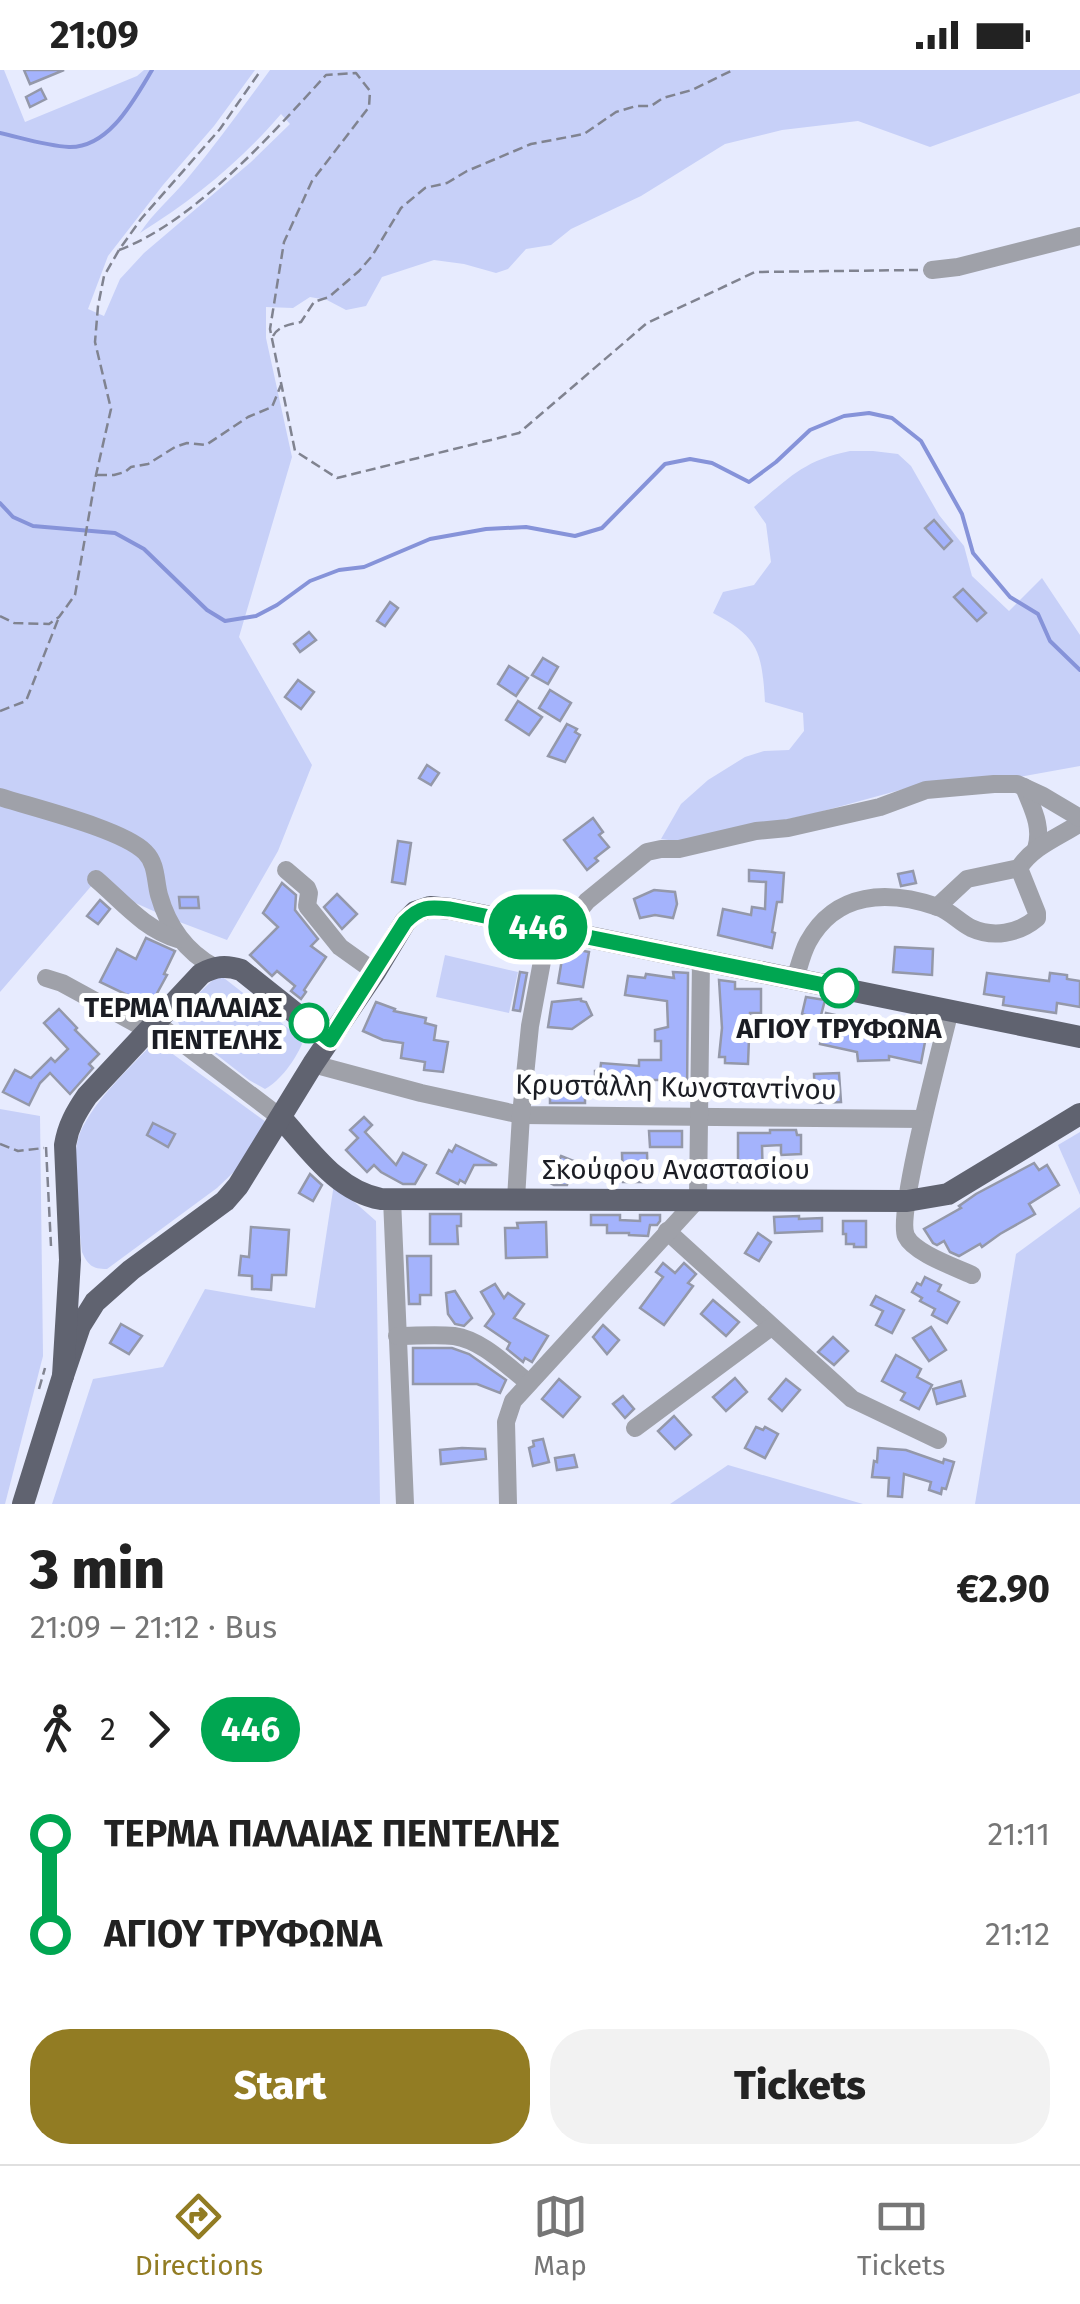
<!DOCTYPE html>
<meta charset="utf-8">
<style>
:root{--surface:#fff;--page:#f2f2f2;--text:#222;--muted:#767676;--line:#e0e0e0;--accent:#927c23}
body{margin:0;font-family:"Fira Sans",sans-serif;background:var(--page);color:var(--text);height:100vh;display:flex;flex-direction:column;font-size:38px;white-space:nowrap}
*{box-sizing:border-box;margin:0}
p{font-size:32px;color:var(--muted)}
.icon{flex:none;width:55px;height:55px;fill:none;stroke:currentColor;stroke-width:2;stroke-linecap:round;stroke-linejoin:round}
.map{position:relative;height:1434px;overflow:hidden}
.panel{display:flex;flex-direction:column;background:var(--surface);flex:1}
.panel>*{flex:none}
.badge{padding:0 20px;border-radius:32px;font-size:35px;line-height:65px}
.map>.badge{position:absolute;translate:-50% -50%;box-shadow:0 0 0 5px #fff}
.legs{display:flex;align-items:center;gap:15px;height:110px;padding:0 30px;font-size:32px}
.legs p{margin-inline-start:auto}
.head{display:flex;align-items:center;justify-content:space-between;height:170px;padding:0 30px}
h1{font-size:55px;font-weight:800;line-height:75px}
.cta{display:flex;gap:20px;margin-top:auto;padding:20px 30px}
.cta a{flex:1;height:115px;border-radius:40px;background:var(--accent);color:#fff;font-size:40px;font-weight:800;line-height:115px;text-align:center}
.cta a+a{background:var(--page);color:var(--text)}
ul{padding:0 30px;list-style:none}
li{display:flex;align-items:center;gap:35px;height:100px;font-size:38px}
li i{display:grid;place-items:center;width:15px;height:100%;margin:0 12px;background:currentColor}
li i::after{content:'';width:25px;height:25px;margin:-12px;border:8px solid;border-radius:50%;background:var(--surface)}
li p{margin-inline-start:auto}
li:first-child i{background:linear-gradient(#0000 50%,currentColor 0)}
li:last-child i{background:linear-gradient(currentColor 50%,#0000 0)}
.status{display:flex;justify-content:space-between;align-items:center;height:70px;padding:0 50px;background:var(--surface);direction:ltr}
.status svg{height:28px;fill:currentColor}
.tab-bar{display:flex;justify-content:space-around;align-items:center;height:140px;border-top:2px solid var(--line);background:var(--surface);font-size:28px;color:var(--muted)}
.tab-bar a{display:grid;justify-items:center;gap:5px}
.tab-bar .current{color:var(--accent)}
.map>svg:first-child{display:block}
.green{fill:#c7d0f8}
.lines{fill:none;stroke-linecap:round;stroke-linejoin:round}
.stream{stroke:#8693d9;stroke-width:4}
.building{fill:#a4b3fc;stroke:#9498a9;stroke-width:2.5}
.path{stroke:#808390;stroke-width:2.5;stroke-dasharray:10 5;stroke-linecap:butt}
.minor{stroke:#9fa1a9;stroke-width:18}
.major{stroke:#606370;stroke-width:22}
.line-1-casing{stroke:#fff;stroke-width:22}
.line-1{stroke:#00a651;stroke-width:15}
.stop-1-dot{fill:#fff;stroke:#00a651;stroke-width:5}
.labels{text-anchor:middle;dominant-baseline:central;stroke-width:10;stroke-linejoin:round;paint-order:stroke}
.stop-label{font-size:28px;font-weight:bold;fill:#1b1d24;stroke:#fff;text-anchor:end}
.street-label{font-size:28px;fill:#1b1d24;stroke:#fff}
</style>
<div class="status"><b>21:09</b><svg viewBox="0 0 49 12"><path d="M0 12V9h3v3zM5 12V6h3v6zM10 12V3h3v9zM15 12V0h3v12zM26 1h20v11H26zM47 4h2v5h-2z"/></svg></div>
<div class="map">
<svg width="1080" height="1434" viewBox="0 0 1080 1434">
<rect width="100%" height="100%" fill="#e7ebfe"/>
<g class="green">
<path d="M0 0H4L25 52 137 6 144 0H255L214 56 163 115 108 186 88 239 104 246 120 209 144 183 251 92 290 54 281 44C240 92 193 130 140 163 153 143 171 128 187 109 216 74 243 37 270 0H1080V23L930 77 858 51 782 60 725 74 641 126 571 159 551 175 526 179 508 199 496 203 464 194 434 190 382 207 366 236 346 240 327 230 310 227 293 238 266 237V268L292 387 239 567 312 695 278 781 227 870 169 848 93 814 0 922Z"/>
<path d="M850 381H873L898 384 911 396 939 445 964 476 972 506 1009 541 1042 508 1080 565V696L1019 707 922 714 816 743 683 772 661 769 681 734 708 710 745 687 764 681 789 680 804 661 803 643 765 632C762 582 759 567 713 543L723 522 754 515 771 492 766 454 754 437C789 408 804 390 850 381Z"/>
<path d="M445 885 518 902 509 943 436 927Z"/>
<path d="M215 908H224L298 966 302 974C295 990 281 1010 265 1019L249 1010 180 956 176 948 181 940Z"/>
<path d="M155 971 266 1052 237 1099 217 1118 107 1199C92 1199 88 1195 82 1182 79 1151 69 1091 80 1063 94 1030 131 997 155 971Z"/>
<path d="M0 1039 40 1046 43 1286 5 1434H0Z"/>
<path d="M1080 1062V1125L1058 1075Z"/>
<path d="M334 1114 376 1151 380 1434H52L93 1309 163 1297 205 1219 315 1238Z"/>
<path d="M1080 1137V1434H975L1016 1184Z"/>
<path d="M728 1395 863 1434H670Z"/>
</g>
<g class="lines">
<g class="stream">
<path d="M0 63C22 68 47 76 69 77 109 78 134 30 152 0"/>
<path d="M0 433 13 447 33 456 115 463 144 479 207 540 225 551 256 546 277 535 310 511 339 500 364 497 430 469 486 459 526 457 575 466 602 458 665 394 690 389 712 393 749 412 776 392 810 360 844 346 869 343 892 348 921 371 962 444 973 483 1010 527 1038 544 1050 571 1080 600"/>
</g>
</g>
<g class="building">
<path d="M24 0H64L30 14Z"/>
<path d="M41 19 46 29 30 37 26 27Z"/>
<path d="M934 450 952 471 944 479 925 458Z"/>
<path d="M963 519 986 543 977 551 954 527Z"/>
<path d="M390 532 398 538 385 556 377 551Z"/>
<path d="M309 562 316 570 300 582 294 574Z"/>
<path d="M543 588 558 597 548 614 532 605Z"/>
<path d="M509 596 528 608 516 626 498 614Z"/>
<path d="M298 610 314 622 301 639 285 627Z"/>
<path d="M550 620 571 633 560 651 539 638Z"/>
<path d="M518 631 542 647 529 665 506 650Z"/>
<path d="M567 654 577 659 575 662 580 665 565 692 548 686Z"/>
<path d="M427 695 439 703 431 715 419 708Z"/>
<path d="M593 748 603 762 599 765 609 777 595 788 598 791 587 800 564 770Z"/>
<path d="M398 771 411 773 405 814 392 812Z"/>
<path d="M749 800 784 803 782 832H777L772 862 775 863 772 878 718 865 723 839 751 845 752 837 765 839 766 812 749 811Z"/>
<path d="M913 801 916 813 901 816 898 804Z"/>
<path d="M282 813 296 825 295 840 318 869 311 876 326 887 304 920 306 922 301 929 291 921 295 916 277 901 272 906 250 885 278 857 263 843Z"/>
<path d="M654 820 675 822 677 834 673 848 655 845 640 848 634 829Z"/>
<path d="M337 824 357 844 342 859 324 837Z"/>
<path d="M179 827H198L199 838H180Z"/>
<path d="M100 830 110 839 98 854 87 846Z"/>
<path d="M511 866 524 883 513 890 502 872Z"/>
<path d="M146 868 175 881 164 904 167 905 150 936 100 912 117 879 136 889Z"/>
<path d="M564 877 589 882 583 917 558 913Z"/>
<path d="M895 877 933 879 932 905 893 902Z"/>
<path d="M520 902 527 903 520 941 513 940Z"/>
<path d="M673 902 688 903 687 1029H670V1010H621L620 1025 585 1022V1033H550V1019H555V1008L595 1010V1001H600L601 993 639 996V990H661V971H655V960L668 957 667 931 625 925 628 906 645 908 646 904 674 908Z"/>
<path d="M987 903 1049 911 1050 903 1067 905V909L1080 911V937L1057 933 1056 943 1003 935 1004 927 984 924Z"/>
<path d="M719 910 735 912V919H761V943H750L748 994 725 993V987H719L722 958Z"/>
<path d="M806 927 825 930 820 949 802 944Z"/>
<path d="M581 929V931L586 932 592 945 572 959 548 957 552 932Z"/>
<path d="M376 932 395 939 394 941 426 948 425 953 436 956 434 970 448 972 443 1002 424 1000 425 992 401 988 403 973 383 970 363 961Z"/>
<path d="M59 939 77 958 75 960 99 984 89 994 93 998 70 1024 50 1003 40 1013 29 1035 3 1022 15 1000 31 1008 51 988 55 992 68 979 44 953Z"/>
<path d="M826 943 844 947 843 952 854 955 852 961 897 959 909 962 907 968 925 972 921 993 889 986V990L858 991 857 982 820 974Z"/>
<path d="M839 1003 841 1032 815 1033 814 1004Z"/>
<path d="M364 1047 372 1055 365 1062 396 1095 403 1083 426 1095 415 1114H403L381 1102 374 1095 367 1102 346 1080 358 1068 350 1060Z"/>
<path d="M153 1053 175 1064 168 1077 147 1065Z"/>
<path d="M770 1060H796L797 1065H801V1084L781 1085V1075L762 1076 763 1111H731V1100H736V1094H738V1063H770Z"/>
<path d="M649 1061H682V1077H650Z"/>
<path d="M456 1075 497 1095H474L465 1113 460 1110 458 1114 437 1103 449 1080 452 1082Z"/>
<path d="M622 1083H647L648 1112H623Z"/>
<path d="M561 1086 576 1092 567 1115H554L550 1113Z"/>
<path d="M1034 1093 1039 1100 1047 1095 1059 1115 1029 1134 1035 1144 1000 1164 982 1177 980 1174 959 1186 950 1182 944 1171 937 1175 933 1173 924 1159 961 1138 959 1136 976 1124Z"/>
<path d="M310 1104 322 1115 313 1131 299 1123Z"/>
<path d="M430 1144H461V1156H457L458 1174H430Z"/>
<path d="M591 1145H620V1150L640 1151V1145H660V1151L657 1155H650L648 1166 629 1165V1163H607V1155H591Z"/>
<path d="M799 1146V1149L822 1148V1161L775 1163 774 1147Z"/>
<path d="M843 1151H866V1177H854V1174H846V1164H843Z"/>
<path d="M546 1152 547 1187 506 1188 505 1158H518L517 1153Z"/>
<path d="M251 1157 289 1160 286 1205H272L271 1220 252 1219V1206L239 1205 241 1186 249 1187Z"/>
<path d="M758 1163 771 1172 759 1191 745 1183Z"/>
<path d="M407 1186H431V1225H420V1234H409Z"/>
<path d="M663 1193 675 1203 684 1193 696 1204 688 1213 693 1216 664 1255 640 1238 663 1207 656 1202Z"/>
<path d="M925 1207 941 1215 938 1221 959 1232 947 1253 932 1245 935 1239 920 1231 922 1228 912 1222 917 1213 921 1215Z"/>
<path d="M495 1214 504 1228 508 1223 524 1234 514 1248 548 1266 532 1292 525 1288 523 1292 507 1279 510 1273 485 1256 494 1244 481 1222Z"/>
<path d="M455 1221 472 1248 464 1256 455 1254 448 1244 446 1223Z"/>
<path d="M876 1226 904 1240 892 1263 876 1255 883 1241 871 1235Z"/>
<path d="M713 1230 739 1252 726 1266 701 1244Z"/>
<path d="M121 1254 142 1266 129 1284 110 1273Z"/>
<path d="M603 1255 619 1270 607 1284 593 1267Z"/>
<path d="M931 1257 946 1280 929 1291 913 1268Z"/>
<path d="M833 1267 848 1281 834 1295 818 1282Z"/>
<path d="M413 1278H452L469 1284 506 1310 500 1323 477 1314H413Z"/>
<path d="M896 1285 921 1299 917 1307 932 1315 919 1339 901 1330 905 1323 882 1311Z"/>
<path d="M735 1308 747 1322 726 1341 713 1327Z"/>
<path d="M559 1309 580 1327 563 1347 542 1329Z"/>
<path d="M786 1309 800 1320 782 1341 769 1329Z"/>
<path d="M961 1311 965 1326 937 1334 933 1319Z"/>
<path d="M623 1326 634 1339 625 1348 613 1334Z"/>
<path d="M674 1346 691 1365 675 1379 658 1361Z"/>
<path d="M756 1357 763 1360 765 1357 778 1364 765 1388 745 1378Z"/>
<path d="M543 1369 549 1392 533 1396 529 1378 534 1376 533 1371Z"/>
<path d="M462 1378 485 1379 486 1389 441 1394 440 1380Z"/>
<path d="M878 1378 906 1380 943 1393 944 1389 954 1392 946 1419 942 1418 941 1424 929 1420 931 1412 904 1404 902 1427 888 1426 889 1408 872 1407 874 1391 877 1392Z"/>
<path d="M574 1385 577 1397 557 1400 555 1388Z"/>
</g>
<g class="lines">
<g class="path">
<path d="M119 180C194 152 272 64 326 5L356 3 370 21 369 37 312 111 284 172 270 259 295 381 337 408 519 363 647 253 755 202 918 200"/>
<path d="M273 266C278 256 291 254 301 252L314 232 329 227 359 201 372 186 401 138 425 118 447 113 467 101 531 74 584 64 616 42 636 36H651L663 28 692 20 733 0"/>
<path d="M97 405H114L125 402 131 397 148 394 175 377 187 373 206 375 248 347 272 337 281 315"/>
<path d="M0 546 14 553 49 554 59 547 75 525 96 405 111 339 95 272 98 236 104 206 119 180 141 149 220 59 261 0"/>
<path d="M0 641 26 631 59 547"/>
<path d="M0 1074 18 1081 44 1078"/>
<path d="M46 1077 51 1176"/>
<path d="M39 1319 45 1298"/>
</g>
<g class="minor">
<path d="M932 200 958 197 1080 166"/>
<path d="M1024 717C1032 738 1043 756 1036 779"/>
<path d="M0 727C34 738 122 759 145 782 157 794 155 810 159 825 168 857 185 881 214 897"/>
<path d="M286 800 307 818 309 823 307 836 340 877 375 902"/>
<path d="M96 809C123 832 144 859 178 869"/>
<path d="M937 837 967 809 1019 798C1033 776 1059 767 1080 753"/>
<path d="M569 863 578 842 587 831 647 782 661 779H679L756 761 788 758 880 737 926 720 994 714H1017L1043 726 1080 748"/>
<path d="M46 908 62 913 137 954 151 957"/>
<path d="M795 909C799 897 802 883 808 872 836 821 888 820 938 837 950 841 959 852 971 858 993 868 1018 864 1037 848V843L1019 798"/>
<path d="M950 940C942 974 896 1144 906 1166 914 1183 955 1197 972 1205"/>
<path d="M155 952 281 1048"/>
<path d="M313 994 421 1023 521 1045 923 1049"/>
<path d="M392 1129 405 1434"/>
<path d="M516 1129 521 1045 530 956 548 859"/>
<path d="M667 1161 852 1329 938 1370"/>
<path d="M397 1266C416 1266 436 1264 454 1266 482 1270 507 1296 529 1313"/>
<path d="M635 1358 771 1257"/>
<path d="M508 1434 506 1352 513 1331 698 1129 701 890"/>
</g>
<g class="major">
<path d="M281 1048C310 1080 337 1121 381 1129L907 1131 948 1124 1080 1044"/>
<path d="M63 1306 80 1256 95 1232 131 1200 225 1131 238 1116 313 994 375 902 405 852 415 842 430 837 451 839 1080 967"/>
<path d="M23 1434 63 1306 70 1190 65 1075C68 1056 76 1042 87 1026L201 904C215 896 226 895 241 900L329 970"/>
</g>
</g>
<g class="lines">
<defs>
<path id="line-1" d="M309 953 330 970 405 852C421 836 429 837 450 839L839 918"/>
</defs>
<use href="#line-1" class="line-1-casing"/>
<use href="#line-1" class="line-1"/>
</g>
<g class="stop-1-dot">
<circle cx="839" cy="918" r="18"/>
<circle cx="309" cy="953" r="18"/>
</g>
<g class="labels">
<g class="stop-label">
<text x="282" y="937">ΤΕΡΜΑ ΠΑΛΑΙΑΣ<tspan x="282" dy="32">ΠΕΝΤΕΛΗΣ</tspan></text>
<text x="839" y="958" text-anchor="middle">ΑΓΙΟΥ ΤΡΥΦΩΝΑ</text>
</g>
<g class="street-label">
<text transform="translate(676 1017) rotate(1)">Κρυστάλλη Κωνσταντίνου</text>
<text x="676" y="1099">Σκούφου Αναστασίου</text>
</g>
</g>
</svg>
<b class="badge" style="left:538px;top:857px;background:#00a651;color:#fff">446</b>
</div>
<section class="panel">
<div class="head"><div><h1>3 min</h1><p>21:09 – 21:12 · Bus</p></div><b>€2.90</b></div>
<div class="legs"><svg class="icon" aria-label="walk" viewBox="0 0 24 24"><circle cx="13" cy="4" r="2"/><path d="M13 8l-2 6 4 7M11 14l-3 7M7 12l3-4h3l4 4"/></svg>2<svg class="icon" aria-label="forward" viewBox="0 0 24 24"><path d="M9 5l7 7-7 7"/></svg><b class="badge" style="background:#00a651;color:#fff">446</b></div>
<ul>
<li><i style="color:#00a651"></i><b>ΤΕΡΜΑ ΠΑΛΑΙΑΣ ΠΕΝΤΕΛΗΣ</b><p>21:11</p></li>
<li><i style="color:#00a651"></i><b>ΑΓΙΟΥ ΤΡΥΦΩΝΑ</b><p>21:12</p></li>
</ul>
<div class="cta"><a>Start</a><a>Tickets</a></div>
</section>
<nav class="tab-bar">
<a class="current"><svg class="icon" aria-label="directions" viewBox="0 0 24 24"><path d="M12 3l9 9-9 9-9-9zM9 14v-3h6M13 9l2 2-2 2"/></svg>Directions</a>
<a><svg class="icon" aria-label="map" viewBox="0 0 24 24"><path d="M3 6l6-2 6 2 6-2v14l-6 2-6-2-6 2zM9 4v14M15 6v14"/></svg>Map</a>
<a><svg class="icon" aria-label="tickets" viewBox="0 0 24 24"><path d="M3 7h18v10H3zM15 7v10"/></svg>Tickets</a>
</nav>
